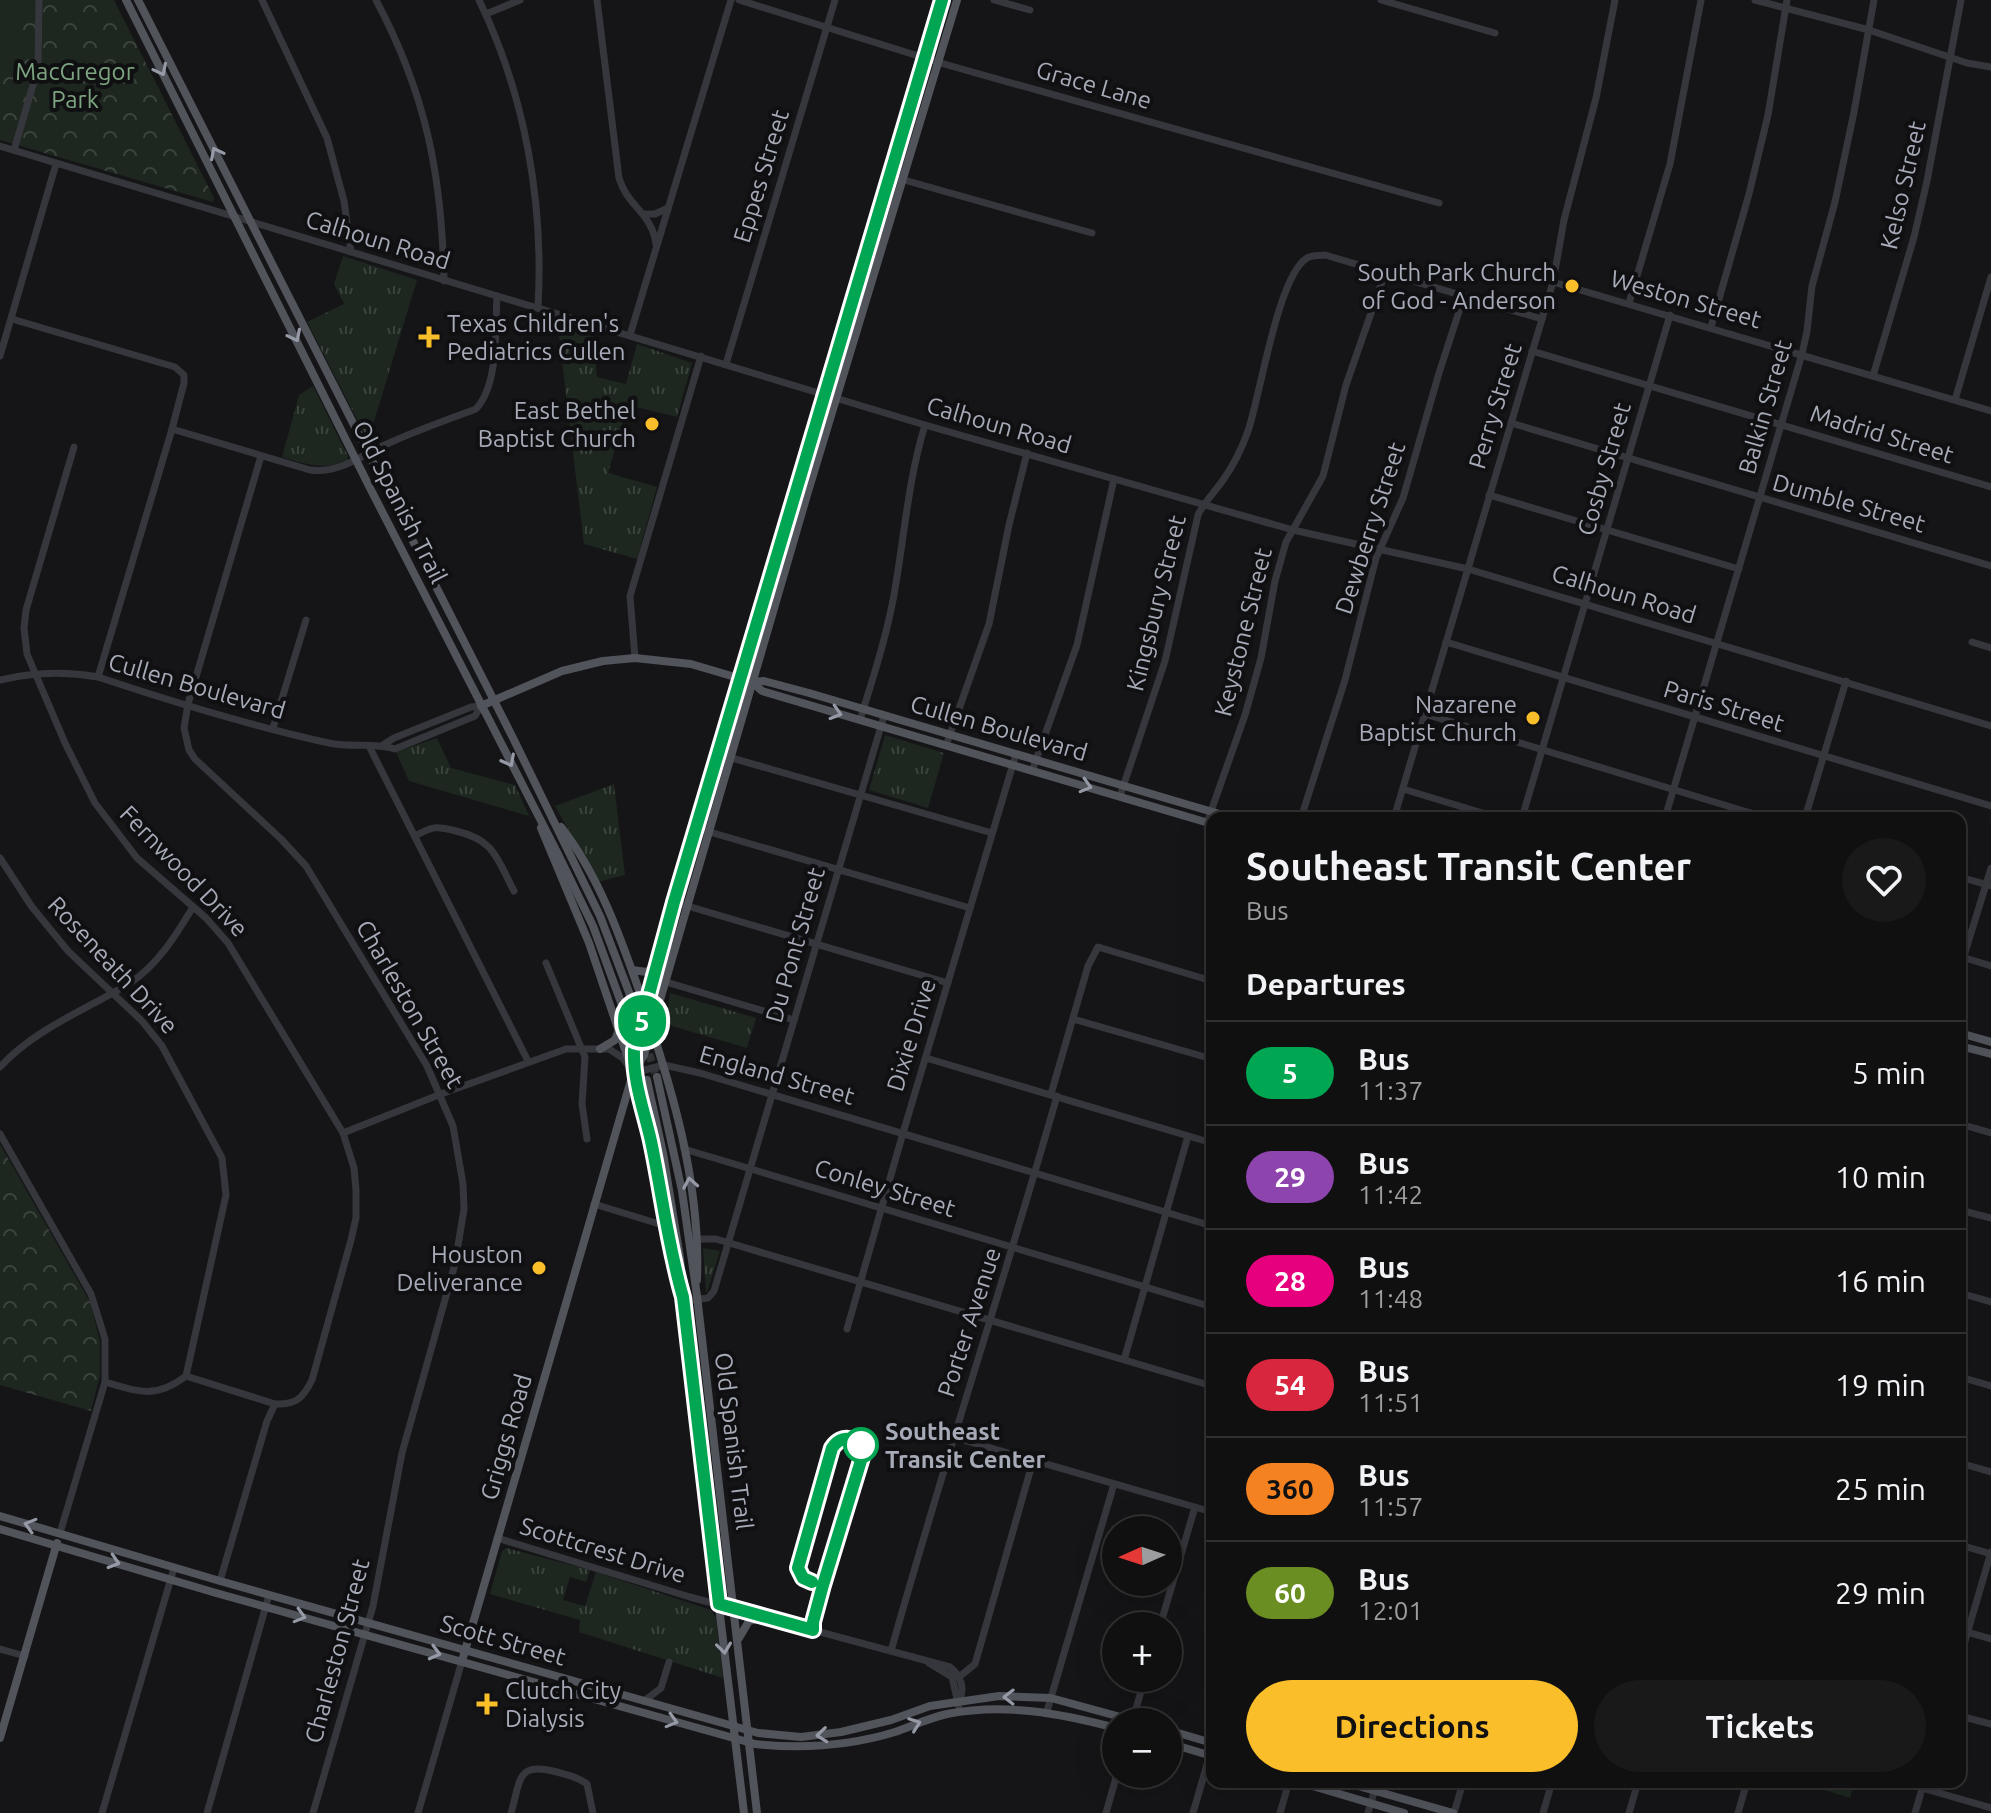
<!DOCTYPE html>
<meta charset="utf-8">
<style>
:root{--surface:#101011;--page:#19191a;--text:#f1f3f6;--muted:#9c9d9f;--line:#303031;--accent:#fabe2b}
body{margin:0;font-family:Ubuntu,sans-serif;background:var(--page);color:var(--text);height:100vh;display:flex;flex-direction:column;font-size:30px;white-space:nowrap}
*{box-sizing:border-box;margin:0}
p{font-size:26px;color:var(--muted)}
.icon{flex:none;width:44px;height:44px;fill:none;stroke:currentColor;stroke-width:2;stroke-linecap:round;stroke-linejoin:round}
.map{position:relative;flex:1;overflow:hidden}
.panel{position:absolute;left:1206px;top:812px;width:760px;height:976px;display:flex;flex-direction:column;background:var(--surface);border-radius:16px;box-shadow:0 8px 32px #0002,0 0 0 2px var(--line)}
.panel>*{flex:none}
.badge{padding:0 16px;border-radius:26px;font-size:28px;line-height:52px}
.needle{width:52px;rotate:267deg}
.controls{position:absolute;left:1102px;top:1516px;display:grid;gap:16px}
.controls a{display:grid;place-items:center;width:80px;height:80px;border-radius:50%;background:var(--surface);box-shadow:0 8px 32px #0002,0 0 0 2px var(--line);font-size:40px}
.map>.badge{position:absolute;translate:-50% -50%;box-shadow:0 0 0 4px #fff}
h2{padding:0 40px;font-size:30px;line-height:72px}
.round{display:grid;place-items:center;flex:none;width:84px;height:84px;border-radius:42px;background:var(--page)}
.headline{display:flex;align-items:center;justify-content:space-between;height:136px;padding:0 40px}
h1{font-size:38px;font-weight:700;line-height:60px}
.button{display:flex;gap:16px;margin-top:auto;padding:16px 40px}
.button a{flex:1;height:92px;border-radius:48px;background:var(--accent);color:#111;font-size:32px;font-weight:700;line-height:92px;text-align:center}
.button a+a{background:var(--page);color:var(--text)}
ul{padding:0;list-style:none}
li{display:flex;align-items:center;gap:24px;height:104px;padding:0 40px;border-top:2px solid var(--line)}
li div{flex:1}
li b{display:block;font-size:30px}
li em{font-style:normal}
li .badge{min-width:88px;font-weight:700;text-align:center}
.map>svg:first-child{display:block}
.grass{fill:url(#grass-tufts)}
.park{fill:url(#park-crowns)}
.pitch{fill:#1d261f}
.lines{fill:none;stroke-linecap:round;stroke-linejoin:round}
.major-tunnel{stroke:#323337;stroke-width:8;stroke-dasharray:8 4;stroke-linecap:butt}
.minor{stroke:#36373d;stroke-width:7}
.major{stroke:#52545c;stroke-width:8}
.oneway{stroke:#969aa6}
.line-casing{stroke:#fff;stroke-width:18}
.line{stroke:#00a651;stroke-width:12}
.poi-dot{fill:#fabe2b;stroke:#101012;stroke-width:3}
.stop-dot{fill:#fff;stroke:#00a651;stroke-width:4}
.labels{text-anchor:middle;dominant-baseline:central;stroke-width:8;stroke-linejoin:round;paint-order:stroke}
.park-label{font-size:24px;fill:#7da481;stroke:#101012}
.street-label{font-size:24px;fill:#a7abb8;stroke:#101012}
.poi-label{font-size:24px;fill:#a7abb8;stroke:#101012;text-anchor:end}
.stop-label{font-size:24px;font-weight:bold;fill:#a7abb8;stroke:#101012;text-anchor:start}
</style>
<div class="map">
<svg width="1991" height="1813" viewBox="0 0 1991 1813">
<defs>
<pattern id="grass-tufts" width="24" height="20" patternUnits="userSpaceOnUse" patternTransform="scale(2)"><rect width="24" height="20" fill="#1d261f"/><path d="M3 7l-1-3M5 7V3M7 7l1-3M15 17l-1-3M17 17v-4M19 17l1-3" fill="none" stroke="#3b433d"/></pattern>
<pattern id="park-crowns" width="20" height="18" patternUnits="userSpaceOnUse" patternTransform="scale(2)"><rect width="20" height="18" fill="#1d261f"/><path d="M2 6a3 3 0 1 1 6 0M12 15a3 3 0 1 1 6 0" fill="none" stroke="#3b433d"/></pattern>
</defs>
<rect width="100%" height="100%" fill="#151517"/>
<g class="grass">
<path d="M343 256 417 280 368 441 307 322 344 304 334 284Z"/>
<path d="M557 319 592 331 597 377 626 384 637 344 692 363 677 417 628 405 608 473 657 487 637 559 584 544Z"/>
<path d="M313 386 348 456 347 460C325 471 305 464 282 457L299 395Z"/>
<path d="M885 735 944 753 928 808 869 790Z"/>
<path d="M437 738 451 768 515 785 529 816 409 781 396 752Z"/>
<path d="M614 784 625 875 598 882 555 806Z"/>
<path d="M670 993 756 1018 747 1048 665 1024Z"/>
<path d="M703 1248 720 1251 707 1292H706Z"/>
<path d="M506 1548 590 1570 586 1582 570 1577 563 1600 585 1606 596 1572 711 1610 716 1618 723 1678 579 1632 580 1620 490 1594 502 1551Z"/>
<path d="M1817 1782H1854L1850 1798 1815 1787Z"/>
</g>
<g class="park">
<path d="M0 0H114L214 198 213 202 0 140Z"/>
<path d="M0 1144 90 1302 100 1341V1376L91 1411 0 1385Z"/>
</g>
<path class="pitch" d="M0 0H20L23 53 18 62 0 66Z"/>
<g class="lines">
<path class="major-tunnel" d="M635 1008 655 1073"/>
<g class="minor">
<path d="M262 0 327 138 344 201 351 252"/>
<path d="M376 0C426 94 442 175 444 281"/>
<path d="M479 0C525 95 544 202 538 307"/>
<path d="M597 0 619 178C627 206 652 213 656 244"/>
<path d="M739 0 944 64 1439 203"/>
<path d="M994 0 1030 10"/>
<path d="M1381 0 1495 33"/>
<path d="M1755 0 1869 30 1967 63 1991 67"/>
<path d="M486 14 520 0"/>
<path d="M0 146 925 425 1293 530 1468 569 1991 726"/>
<path d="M14 150 38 68 39 0"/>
<path d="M890 176 1092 233"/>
<path d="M645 214H655L668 208"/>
<path d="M1553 282 1991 411"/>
<path d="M1629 303 1670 164 1701 0"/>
<path d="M12 319 175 367 184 375V383L172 429 98 677"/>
<path d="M1711 327 1749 194 1768 115 1787 0"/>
<path d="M630 335 731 0"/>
<path d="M1532 351 1991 487"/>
<path d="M0 356 56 164"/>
<path d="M726 364 835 0"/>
<path d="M1873 376 1914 237 1927 181 1961 0"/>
<path d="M1955 400 1991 277"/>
<path d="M1511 423 1991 566"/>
<path d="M172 429 310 470C340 474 361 455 387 444 415 431 446 420 476 409 499 384 495 330 497 296"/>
<path d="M74 447 26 610 24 628 27 654 65 743 95 803 137 858 206 918 228 943 343 1133 354 1168 356 1190V1218L351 1240 312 1380C303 1398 296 1405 275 1404L186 1376"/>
<path d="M261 456 188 704 184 728 189 750 195 759 281 839 306 866 427 1066 453 1126 463 1184 464 1209 455 1264 402 1453 373 1606 313 1813"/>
<path d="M1489 495 1739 569"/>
<path d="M1446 642 1991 806"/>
<path d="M1972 642 1991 648"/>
<path d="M635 658 630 596 701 356"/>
<path d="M0 680C34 672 64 671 98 677 173 702 251 726 329 743 351 748 374 742 395 749L475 716 481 706"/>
<path d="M1425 714 1767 818"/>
<path d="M860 720C874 675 889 629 896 583 905 529 909 477 925 425"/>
<path d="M273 728 306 620"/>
<path d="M948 740 989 624 1009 525 1027 453"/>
<path d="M383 745 394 738 471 707 481 706"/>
<path d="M369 746 528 1061"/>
<path d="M718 754 992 833"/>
<path d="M1032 771 1077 645 1114 479"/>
<path d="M1403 789 1499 818"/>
<path d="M1120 796 1165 661 1198 515C1204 502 1215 492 1223 480 1233 466 1242 448 1248 431 1260 397 1278 275 1307 258 1312 255 1319 256 1325 255L1542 319"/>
<path d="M1209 817 1245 715 1261 658 1275 581 1286 542 1323 476 1346 385 1385 273"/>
<path d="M1301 818 1345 680 1376 558 1403 498 1439 373 1464 296"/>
<path d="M1394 818 1553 282 1564 220 1596 98 1615 0"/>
<path d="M1522 818 1670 315"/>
<path d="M1665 818 1802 354 1807 331 1812 286 1835 202 1854 112 1874 0"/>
<path d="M1805 818 1846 681"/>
<path d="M696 828 970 908"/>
<path d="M415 836C433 826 436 826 456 831 495 840 497 859 514 891"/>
<path d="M0 858 32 907 68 951 142 1021 162 1046 222 1158 226 1195 186 1376"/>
<path d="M1960 877 1991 886"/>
<path d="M674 902 948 983"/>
<path d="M1962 957 1991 966"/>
<path d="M546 963 585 1057 582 1104 587 1139"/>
<path d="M1960 969 1991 868"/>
<path d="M654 980 666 982 794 1020"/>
<path d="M1073 1019 1212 1059"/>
<path d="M926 1058 1212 1143"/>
<path d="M0 1067C36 1028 86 1010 130 983 158 965 176 935 193 907"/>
<path d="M1051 1094 1088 966 1098 947 1212 981"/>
<path d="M1960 1124 1991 1133"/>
<path d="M343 1133 441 1094 566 1049H609L623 1058 633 1073 664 1065 700 1073 1212 1226"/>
<path d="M0 1134 91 1294 105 1339V1382L60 1533"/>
<path d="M684 1149 1212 1307"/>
<path d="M594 1204 666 1226"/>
<path d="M1960 1210 1991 1218"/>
<path d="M696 1239H716L1212 1386"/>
<path d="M1960 1293 1991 1302"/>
<path d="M684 1301 708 1298 714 1291 884 716"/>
<path d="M847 1329 903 1133 1016 754"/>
<path d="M1124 1360 1188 1136"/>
<path d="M1960 1377 1991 1386"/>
<path d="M105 1382C139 1392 156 1399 186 1376"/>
<path d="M953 1437 1212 1512"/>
<path d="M1960 1463 1991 1472"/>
<path d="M497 1538 690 1597 950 1667C960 1675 966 1688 959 1700"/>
<path d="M1960 1545 1991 1554"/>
<path d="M220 1581 267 1421 275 1404"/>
<path d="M1160 1626 1195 1507"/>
<path d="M1960 1630 1991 1639"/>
<path d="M0 1649 25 1656"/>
<path d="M891 1651C943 1465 1004 1282 1057 1096"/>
<path d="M1960 1658 1991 1552"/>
<path d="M929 1663 952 1677 960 1712"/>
<path d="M959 1677 975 1664 1033 1461"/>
<path d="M644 1701 661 1688 669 1662"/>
<path d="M1047 1711 1114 1484"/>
<path d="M1960 1716 1991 1724"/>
<path d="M1132 1722 1145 1678"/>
<path d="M1922 1788 1991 1808"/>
<path d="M102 1813 174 1568"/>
<path d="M207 1813 269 1595"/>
<path d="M418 1813 462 1661"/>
<path d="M511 1813C521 1780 516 1761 557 1772 568 1775 578 1777 587 1784L593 1813"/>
<path d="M1106 1813 1117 1774"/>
<path d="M1193 1813 1212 1747"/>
<path d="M1280 1813 1289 1782"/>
<path d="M1368 1813 1377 1782"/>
<path d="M1454 1813 1463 1782"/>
<path d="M1543 1813 1552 1782"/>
<path d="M1629 1813 1638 1782"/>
<path d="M1738 1813 1747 1782"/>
<path d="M1915 1813 1924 1782"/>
</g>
<g class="major">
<path d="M126 0 370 488 557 852 593 926 630 1027"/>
<path d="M138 0 513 738 600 916 635 1008"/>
<path d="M752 682 762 691 1212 824"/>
<path d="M481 706 562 671 603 661 635 658 691 664 752 682 764 681 809 693 1233 818"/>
<path d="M561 827C599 876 620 936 640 993 671 1085 701 1182 697 1280"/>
<path d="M541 828 589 943 633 1073 650 1139 678 1280"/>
<path d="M632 970 647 972 659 962"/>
<path d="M1960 1033 1991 1042"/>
<path d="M1960 1046 1991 1054"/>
<path d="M600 1049 615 1040 619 1030"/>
<path d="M634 1072 644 1055 807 495 957 0"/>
<path d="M657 1077 682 1191 697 1296 757 1813"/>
<path d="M647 1080 663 1153 680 1258 695 1409 744 1813"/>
<path d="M0 1516 220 1581 758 1733 801 1737 841 1732 891 1720 930 1706 999 1696 1051 1698 1139 1722"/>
<path d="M0 1529 216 1593 755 1744C803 1749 849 1746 895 1732 912 1726 929 1718 947 1714 1005 1703 1059 1713 1116 1728"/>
<path d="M739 1638 749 1621 766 1617"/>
<path d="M462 1661 633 1073 634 1050 674 902 942 0"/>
<path d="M1168 1730 1212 1743"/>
<path d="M0 1738 57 1543"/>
<path d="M1168 1743 1212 1756"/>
<path d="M1299 1782 1404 1813"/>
<path d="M1344 1782 1453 1813"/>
</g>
</g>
<defs><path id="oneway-chevron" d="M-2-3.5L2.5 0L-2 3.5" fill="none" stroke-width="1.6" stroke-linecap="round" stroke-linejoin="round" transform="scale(2)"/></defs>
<g class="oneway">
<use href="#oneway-chevron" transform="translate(161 70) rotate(63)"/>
<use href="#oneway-chevron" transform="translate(216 153) rotate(-117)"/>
<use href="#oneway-chevron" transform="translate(295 336) rotate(63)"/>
<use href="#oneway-chevron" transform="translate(836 713) rotate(17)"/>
<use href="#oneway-chevron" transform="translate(509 761) rotate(62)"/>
<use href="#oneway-chevron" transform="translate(1086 786) rotate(16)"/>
<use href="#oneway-chevron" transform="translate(690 1183) rotate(-100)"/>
<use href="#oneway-chevron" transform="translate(30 1525) rotate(-164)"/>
<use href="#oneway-chevron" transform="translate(114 1562) rotate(17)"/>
<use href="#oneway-chevron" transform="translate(300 1616) rotate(16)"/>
<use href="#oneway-chevron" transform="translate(724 1648) rotate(83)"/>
<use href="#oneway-chevron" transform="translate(435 1653) rotate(15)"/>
<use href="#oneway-chevron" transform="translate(1009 1697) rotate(-179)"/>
<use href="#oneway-chevron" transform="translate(672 1721) rotate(16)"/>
<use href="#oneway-chevron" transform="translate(915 1724) rotate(-20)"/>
<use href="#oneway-chevron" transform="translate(822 1735) rotate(174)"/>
</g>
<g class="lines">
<defs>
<path id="line" d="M812 1582 803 1578 798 1568 832 1448C842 1433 859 1437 863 1454L823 1585 813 1622V1630L719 1604 683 1297C668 1246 662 1193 651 1141 644 1110 633 1082 634 1050L674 902 942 0"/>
</defs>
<use href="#line" class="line-casing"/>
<use href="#line" class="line"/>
</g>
<g class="poi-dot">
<circle cx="1572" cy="286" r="8"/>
<path d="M425 325h8v8h8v8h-8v8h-8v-8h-8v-8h8z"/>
<circle cx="652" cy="424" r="8"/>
<circle cx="1533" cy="718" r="8"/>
<circle cx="539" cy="1268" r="8"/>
<path d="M483 1692h8v8h8v8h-8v8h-8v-8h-8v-8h8z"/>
</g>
<circle class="stop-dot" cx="861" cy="1445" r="16"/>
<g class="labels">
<g class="park-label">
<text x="75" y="71">MacGregor<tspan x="75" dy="28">Park</tspan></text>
</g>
<g class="street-label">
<text transform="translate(1094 85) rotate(16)">Grace Lane</text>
<text transform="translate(761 176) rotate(-73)">Eppes Street</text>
<text transform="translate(1903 185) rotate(-77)">Kelso Street</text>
<text transform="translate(378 240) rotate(17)">Calhoun Road</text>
<text transform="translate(1686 299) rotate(16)">Weston Street</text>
<text transform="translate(1495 406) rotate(-73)">Perry Street</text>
<text transform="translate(1765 407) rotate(-74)">Balkin Street</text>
<text transform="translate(999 425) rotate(16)">Calhoun Road</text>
<text transform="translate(1882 434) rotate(17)">Madrid Street</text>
<text transform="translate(1604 469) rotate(-74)">Cosby Street</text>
<text transform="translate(400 502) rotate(63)">Old Spanish Trail</text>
<text transform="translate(1849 503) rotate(16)">Dumble Street</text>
<text transform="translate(1370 528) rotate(-72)">Dewberry Street</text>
<text transform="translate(1624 594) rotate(17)">Calhoun Road</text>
<text transform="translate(1156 603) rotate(-76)">Kingsbury Street</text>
<text transform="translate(1243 632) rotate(-76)">Keystone Street</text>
<text transform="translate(197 686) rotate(16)">Cullen Boulevard</text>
<text transform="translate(1724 706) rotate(17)">Paris Street</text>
<text transform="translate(999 728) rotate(16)">Cullen Boulevard</text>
<text transform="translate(184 871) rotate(46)">Fernwood Drive</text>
<text transform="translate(795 945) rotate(-74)">Du Pont Street</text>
<text transform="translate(113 965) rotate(47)">Roseneath Drive</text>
<text transform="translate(410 1004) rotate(60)">Charleston Street</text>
<text transform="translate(911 1035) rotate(-73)">Dixie Drive</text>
<text transform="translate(777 1075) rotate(16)">England Street</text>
<text transform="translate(885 1188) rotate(17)">Conley Street</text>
<text transform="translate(969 1322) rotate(-72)">Porter Avenue</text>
<text transform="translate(506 1437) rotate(-74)">Griggs Road</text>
<text transform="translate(734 1441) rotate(83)">Old Spanish Trail</text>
<text transform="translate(603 1550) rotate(17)">Scottcrest Drive</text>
<text transform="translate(503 1640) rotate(16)">Scott Street</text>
<text transform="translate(337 1651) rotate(-75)">Charleston Street</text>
</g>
<g class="poi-label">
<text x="1556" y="272">South Park Church<tspan x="1556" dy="28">of God - Anderson</tspan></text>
<text x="447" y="323" text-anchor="start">Texas Children's<tspan x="447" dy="28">Pediatrics Cullen</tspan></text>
<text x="636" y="410">East Bethel<tspan x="636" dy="28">Baptist Church</tspan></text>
<text x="1517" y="704">Nazarene<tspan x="1517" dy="28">Baptist Church</tspan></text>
<text x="523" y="1254">Houston<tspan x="523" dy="28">Deliverance</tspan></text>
<text x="505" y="1690" text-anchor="start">Clutch City<tspan x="505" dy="28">Dialysis</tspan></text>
</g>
<g class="stop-label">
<text x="885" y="1431">Southeast<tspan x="885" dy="28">Transit Center</tspan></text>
</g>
</g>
</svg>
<div class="controls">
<a><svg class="needle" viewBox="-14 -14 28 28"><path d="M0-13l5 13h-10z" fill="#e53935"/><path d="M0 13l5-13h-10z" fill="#9c9d9f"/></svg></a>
<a>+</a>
<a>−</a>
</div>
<b class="badge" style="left:642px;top:1021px;background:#00a651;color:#fff">5</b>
<section class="panel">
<div class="headline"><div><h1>Southeast Transit Center</h1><p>Bus</p></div><a class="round"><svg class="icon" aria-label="heart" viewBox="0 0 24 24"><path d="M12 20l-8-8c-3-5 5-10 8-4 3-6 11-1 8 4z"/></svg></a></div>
<h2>Departures</h2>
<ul>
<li><span class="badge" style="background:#00a651;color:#fff">5</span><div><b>Bus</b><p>11:37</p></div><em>5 min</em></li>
<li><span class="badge" style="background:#8e44ad;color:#fff">29</span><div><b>Bus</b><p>11:42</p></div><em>10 min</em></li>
<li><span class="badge" style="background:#e6007e;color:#fff">28</span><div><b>Bus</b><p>11:48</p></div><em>16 min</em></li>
<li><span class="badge" style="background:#d7263d;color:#fff">54</span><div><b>Bus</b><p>11:51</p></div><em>19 min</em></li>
<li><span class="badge" style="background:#f58220;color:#111">360</span><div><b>Bus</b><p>11:57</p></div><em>25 min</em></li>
<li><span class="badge" style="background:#6b8e23;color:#fff">60</span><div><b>Bus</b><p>12:01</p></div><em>29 min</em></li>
</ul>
<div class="button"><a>Directions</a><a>Tickets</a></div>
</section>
</div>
